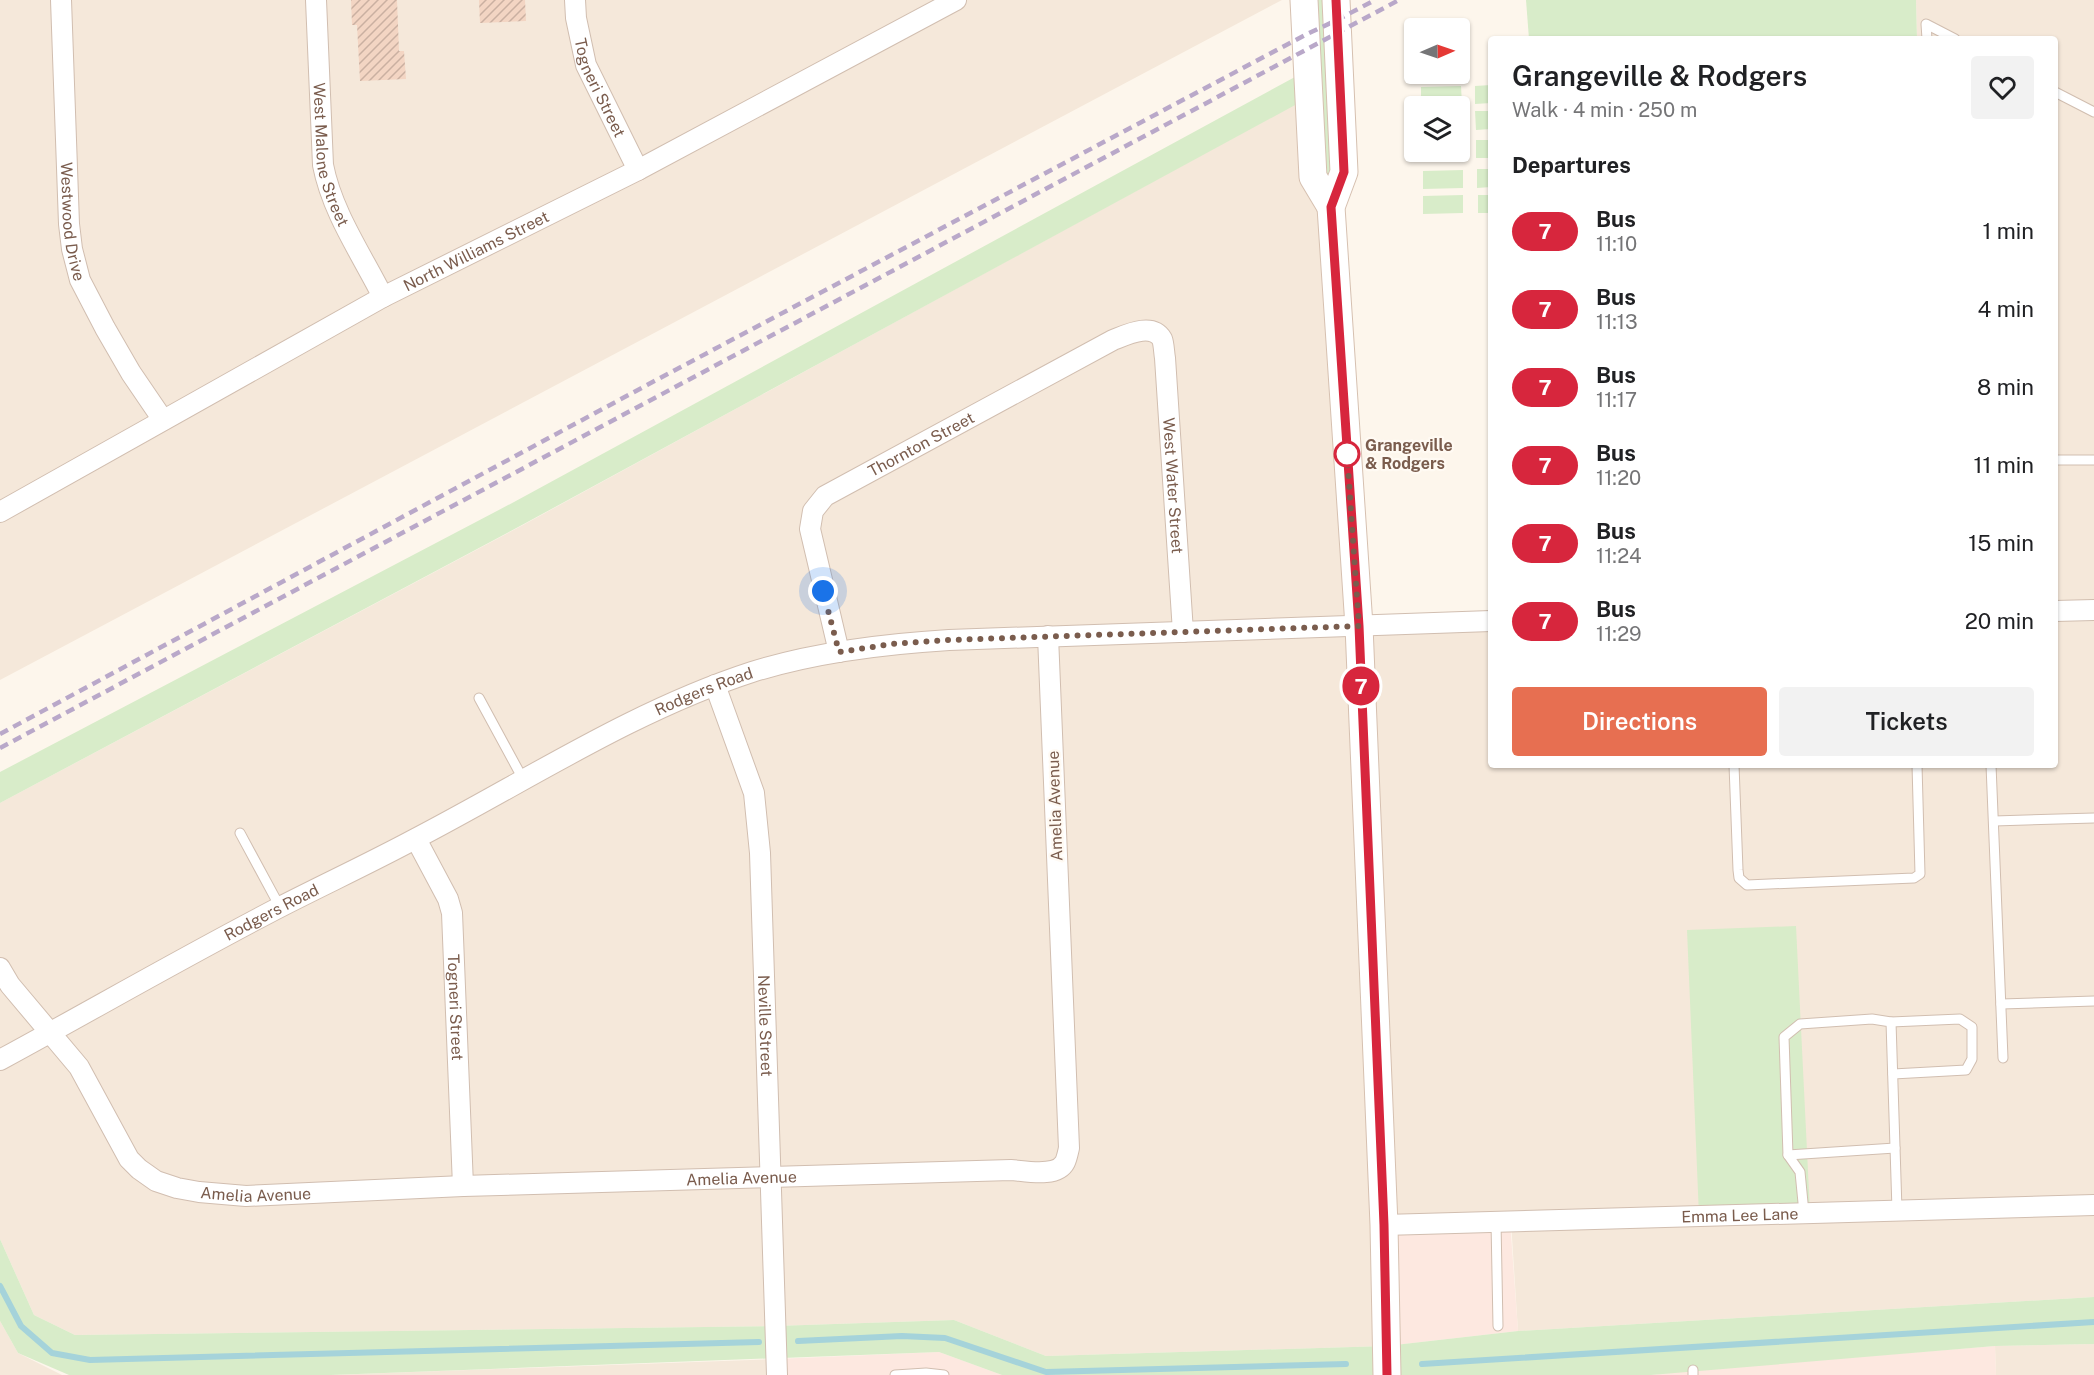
<!DOCTYPE html>
<meta charset="utf-8">
<style>
:root{--surface:#fff;--page:#f2f2f2;--text:#202124;--muted:#757577;--accent:#e76f51}
body{margin:0;font-family:"Public Sans",sans-serif;background:var(--page);color:var(--text);height:100vh;display:flex;flex-direction:column;font-size:22px;white-space:nowrap}
*{box-sizing:border-box;margin:0}
p{font-size:20px;color:var(--muted)}
.icon{flex:none;width:33px;height:33px;fill:none;stroke:currentColor;stroke-width:2;stroke-linecap:round;stroke-linejoin:round}
.map{position:relative;flex:1;overflow:hidden}
.sheet{position:absolute;left:1488px;top:36px;width:570px;height:732px;display:flex;flex-direction:column;background:var(--surface);border-radius:6px;box-shadow:0 2px 4px #0004}
.sheet>*{flex:none}
.badge{padding:0 12px;border-radius:20px;font-size:21px;line-height:39px}
.needle{width:39px;rotate:88deg}
.tools{position:absolute;left:1404px;top:18px;display:grid;gap:12px}
.tools a{display:grid;place-items:center;width:66px;height:66px;border-radius:6px;background:var(--surface);box-shadow:0 2px 4px #0004;font-size:30px}
.you{position:absolute;width:30px;height:30px;margin:-15px;border:4px solid #fff;border-radius:50%;background:#1a73e8;box-shadow:0 0 0 9px #1a73e833}
.map>.badge{position:absolute;translate:-50% -50%;box-shadow:0 0 0 3px #fff}
h2{padding:0 24px;font-size:22px;line-height:54px}
.round{display:grid;place-items:center;flex:none;width:63px;height:63px;border-radius:6px;background:var(--page)}
.overview{display:flex;align-items:center;justify-content:space-between;height:102px;padding:0 24px}
h1{font-size:28px;font-weight:600;line-height:45px}
.cta{display:flex;gap:12px;margin-top:auto;padding:12px 24px}
.cta a{flex:1;height:69px;border-radius:6px;background:var(--accent);color:#fff;font-size:24px;font-weight:600;line-height:69px;text-align:center}
.cta a+a{background:var(--page);color:var(--text)}
ul{padding:0;list-style:none}
li{display:flex;align-items:center;gap:18px;height:78px;padding:0 24px}
li div{flex:1}
li b{display:block;font-size:22px}
li em{font-style:normal}
li .badge{min-width:66px;font-weight:700;text-align:center}
.map>svg:first-child{display:block}
.residential{fill:#f5e8da}
.commercial{fill:#fde8e0}
.grass{fill:#d8ecc9}
.lines{fill:none;stroke-linecap:round;stroke-linejoin:round}
.stream{stroke:#a5d3da;stroke-width:6}
.building{fill:url(#building-hatch)}
.lane-casing{stroke:#d1beb0;stroke-width:11}
.street-casing{stroke:#d1beb0;stroke-width:22}
.secondary-casing{stroke:#d6c0b0;stroke-width:29}
.lane{stroke:#fff;stroke-width:9}
.street{stroke:#fff;stroke-width:20}
.secondary{stroke:#fff;stroke-width:27}
.rail{stroke:#b9a8c9;stroke-width:4.5;stroke-dasharray:9 6;stroke-linecap:butt}
.line-casing{stroke:#fff;stroke-width:14}
.line{stroke:#d7263d;stroke-width:9}
.walk{stroke:#7a5c4d;stroke-width:6;stroke-dasharray:0 10.8}
.stop-dot{fill:#fff;stroke:#d7263d;stroke-width:3}
.labels{text-anchor:middle;dominant-baseline:central;stroke-width:4.5;stroke-linejoin:round;paint-order:stroke}
.street-label{font-size:16px;fill:#7a5c4d;stroke:#fffaf3}
.stop-label{font-size:16px;font-weight:bold;fill:#7a5c4d;stroke:#fffaf3;text-anchor:start}
</style>
<div class="map">
<svg width="2094" height="1375" viewBox="0 0 2094 1375">
<defs>
<pattern id="building-hatch" width="6" height="6" patternUnits="userSpaceOnUse" patternTransform="scale(1.5)"><rect width="6" height="6" fill="#f3d5c3"/><path d="M-1 1l2-2M0 6l6-6M5 7l2-2" fill="none" stroke="#cab0a1"/></pattern>
</defs>
<rect width="100%" height="100%" fill="#fdf6ec"/>
<g class="residential">
<path d="M0 0H1282L0 680Z"/>
<path d="M1916 0H2094V1297L1518 1331 1511 1222 1386 1346 1046 1356 954 1320 775 1326 75 1335 34 1315 0 1239V803L523 525 1308 97 1331 207 1359 625 1491 621V765H2055V39H1917Z"/>
<path d="M0 1321 18 1353 62 1375H0Z"/>
<path d="M2094 1344V1375H1996L1995 1346Z"/>
<path d="M776 1359 777 1375H331Z"/>
</g>
<g class="commercial">
<path d="M1510 1221 1518 1331 1386 1346 1384 1225Z"/>
<path d="M1995 1346 1996 1375H1651L1693 1370Z"/>
<path d="M939 1352 1002 1375H777L776 1359Z"/>
</g>
<g class="grass">
<path d="M1304 0H1336L1331 207 1308 98 522 525 0 803V772L514 502 1306 71Z"/>
<path d="M1526 0H1916L1917 39H1529Z"/>
<path d="M1491 85V103L1475 104V86Z"/>
<path d="M1461 86 1462 104 1421 106V87Z"/>
<path d="M1475 111H1491V129L1476 130Z"/>
<rect x="1476" y="140" width="15" height="18"/>
<path d="M1460 141H1462V159L1422 160V152H1460Z"/>
<path d="M1477 169H1491V187L1477 188Z"/>
<path d="M1463 170V188L1423 189V171Z"/>
<path d="M1463 195V213L1423 214V196Z"/>
<rect x="1478" y="195" width="13" height="18"/>
<path d="M1796 926 1810 1212 1699 1216 1687 930Z"/>
<path d="M0 1239 34 1315 75 1335 775 1326 954 1320 1046 1356 1386 1346 1518 1331 2094 1297V1344L1995 1346 1651 1375H1002L939 1352 331 1375H69L18 1353 0 1321Z"/>
</g>
<g class="lines">
<g class="stream">
<path d="M0 1286 21 1326 52 1353 90 1360 759 1342"/>
<path d="M798 1341 902 1336 945 1338 1046 1372 1346 1364"/>
<path d="M1422 1364 2094 1322"/>
</g>
</g>
<g class="building">
<path d="M351 0H397L399 51H404L406 79 360 81 357 25H352Z"/>
<path d="M479 0H525L526 21 480 23Z"/>
</g>
<g class="lines">
<defs>
<g id="lane">
<path d="M1927 39 1926 24 1955 39"/>
<path d="M2055 92 2094 112"/>
<path d="M2055 460H2094"/>
<path d="M479 698 523 779"/>
<path d="M1734 765 1738 870 1739 878 1747 885 1914 878 1920 874 1917 765"/>
<path d="M1991 765 2003 1058"/>
<path d="M1994 821 2094 818"/>
<path d="M240 833 280 907"/>
<path d="M2001 1004 2094 1001"/>
<path d="M1891 1022 1960 1019 1972 1027V1059L1966 1070 1893 1074"/>
<path d="M1788 1155 1895 1148"/>
<path d="M1804 1213 1800 1172 1788 1155 1784 1037 1800 1024 1872 1019 1891 1022 1897 1210"/>
<path d="M1496 1222 1498 1326"/>
<path d="M1693 1370V1375"/>
<path d="M895 1375 926 1373 944 1375"/>
</g>
<g id="street">
<path id="s1" d="M61 0 69 224 72 249 80 280 105 328 131 373 163 420"/>
<path id="s2" d="M316 0 323 165C332 212 362 255 383 297"/>
<path id="s3" d="M575 0 576 18 586 65 638 170"/>
<path id="s4" d="M0 512 383 297 638 170 956 0"/>
<path d="M2055 611 2094 610"/>
<path id="s5" d="M839 652 810 529 813 511 825 496 1113 340C1126 335 1152 322 1162 339 1164 344 1164 353 1165 358L1183 632"/>
<path id="s6" d="M715 685 754 793 760 853 777 1375"/>
<path id="s7" d="M416 839 448 899 452 913 463 1186"/>
<path id="s8" d="M0 968 10 985 79 1067 129 1159 139 1169 156 1181 177 1188 199 1192 246 1196 463 1186 1011 1170C1026 1171 1057 1178 1065 1162 1067 1158 1068 1152 1069 1148L1048 636"/>
<path id="s9" d="M0 1060C94 1009 187 955 282 906 325 884 370 863 413 840 525 782 632 711 752 672 816 652 883 644 949 640L1491 621"/>
<path id="s10" d="M1384 1225 2094 1205"/>
</g>
<g id="secondary">
<path d="M1304 0 1313 177 1331 207"/>
<path d="M1336 0 1344 172 1331 207 1359 626 1384 1225 1387 1375"/>
</g>
</defs>
<use href="#lane" class="lane-casing"/>
<use href="#street" class="street-casing"/>
<use href="#secondary" class="secondary-casing"/>
<use href="#lane" class="lane"/>
<use href="#street" class="street"/>
<use href="#secondary" class="secondary"/>
<g class="rail">
<path d="M0 734 647 385 1305 35 1337 20 1375 0"/>
<path d="M0 748 1399 0"/>
</g>
</g>
<g class="lines">
<defs>
<path id="line" d="M1336 0 1344 172 1331 207 1359 626 1384 1225 1387 1375"/>
</defs>
<use href="#line" class="line-casing"/>
<use href="#line" class="line"/>
<path class="walk" d="M823 591 839 652 892 644 949 640 1359 626 1347 454"/>
</g>
<circle class="stop-dot" cx="1347" cy="454" r="12"/>
<g class="labels">
<g class="street-label">
<text stroke="none"><textPath href="#s3" startOffset="92">Togneri Street</textPath></text>
<text stroke="none"><textPath href="#s2" startOffset="156">West Malone Street</textPath></text>
<text stroke="none"><textPath href="#s1" startOffset="222">Westwood Drive</textPath></text>
<text stroke="none"><textPath href="#s4" startOffset="543">North Williams Street</textPath></text>
<text stroke="none"><textPath href="#s5" startOffset="273">Thornton Street</textPath></text>
<text stroke="none"><textPath href="#s5" startOffset="692">West Water Street</textPath></text>
<text stroke="none"><textPath href="#s9" startOffset="795">Rodgers Road</textPath></text>
<text transform="translate(1055 806) rotate(-92)">Amelia Avenue</text>
<text stroke="none"><textPath href="#s9" startOffset="309">Rodgers Road</textPath></text>
<text stroke="none"><textPath href="#s7" startOffset="177">Togneri Street</textPath></text>
<text stroke="none"><textPath href="#s6" startOffset="348">Neville Street</textPath></text>
<text stroke="none"><textPath href="#s8" startOffset="854">Amelia Avenue</textPath></text>
<text stroke="none"><textPath href="#s8" startOffset="368">Amelia Avenue</textPath></text>
<text stroke="none"><textPath href="#s10" startOffset="356">Emma Lee Lane</textPath></text>
</g>
<g class="stop-label">
<text x="1365" y="445">Grangeville<tspan x="1365" dy="18">&amp; Rodgers</tspan></text>
</g>
</g>
</svg>
<div class="tools">
<a><svg class="needle" viewBox="-14 -14 28 28"><path d="M0-13l5 13h-10z" fill="#e53935"/><path d="M0 13l5-13h-10z" fill="#757577"/></svg></a>
<a><svg class="icon" aria-label="layers" viewBox="0 0 24 24"><path d="M12 4l9 5-9 5-9-5zM3 14l9 5 9-5"/></svg></a>
</div>
<div class="you" style="left:823px;top:591px"></div>
<b class="badge" style="left:1361px;top:686px;background:#d7263d;color:#fff">7</b>
<section class="sheet">
<div class="overview"><div><h1>Grangeville &amp; Rodgers</h1><p>Walk · 4 min · 250 m</p></div><a class="round"><svg class="icon" aria-label="heart" viewBox="0 0 24 24"><path d="M12 20l-8-8c-3-5 5-10 8-4 3-6 11-1 8 4z"/></svg></a></div>
<h2>Departures</h2>
<ul>
<li><span class="badge" style="background:#d7263d;color:#fff">7</span><div><b>Bus</b><p>11:10</p></div><em>1 min</em></li>
<li><span class="badge" style="background:#d7263d;color:#fff">7</span><div><b>Bus</b><p>11:13</p></div><em>4 min</em></li>
<li><span class="badge" style="background:#d7263d;color:#fff">7</span><div><b>Bus</b><p>11:17</p></div><em>8 min</em></li>
<li><span class="badge" style="background:#d7263d;color:#fff">7</span><div><b>Bus</b><p>11:20</p></div><em>11 min</em></li>
<li><span class="badge" style="background:#d7263d;color:#fff">7</span><div><b>Bus</b><p>11:24</p></div><em>15 min</em></li>
<li><span class="badge" style="background:#d7263d;color:#fff">7</span><div><b>Bus</b><p>11:29</p></div><em>20 min</em></li>
</ul>
<div class="cta"><a>Directions</a><a>Tickets</a></div>
</section>
</div>
